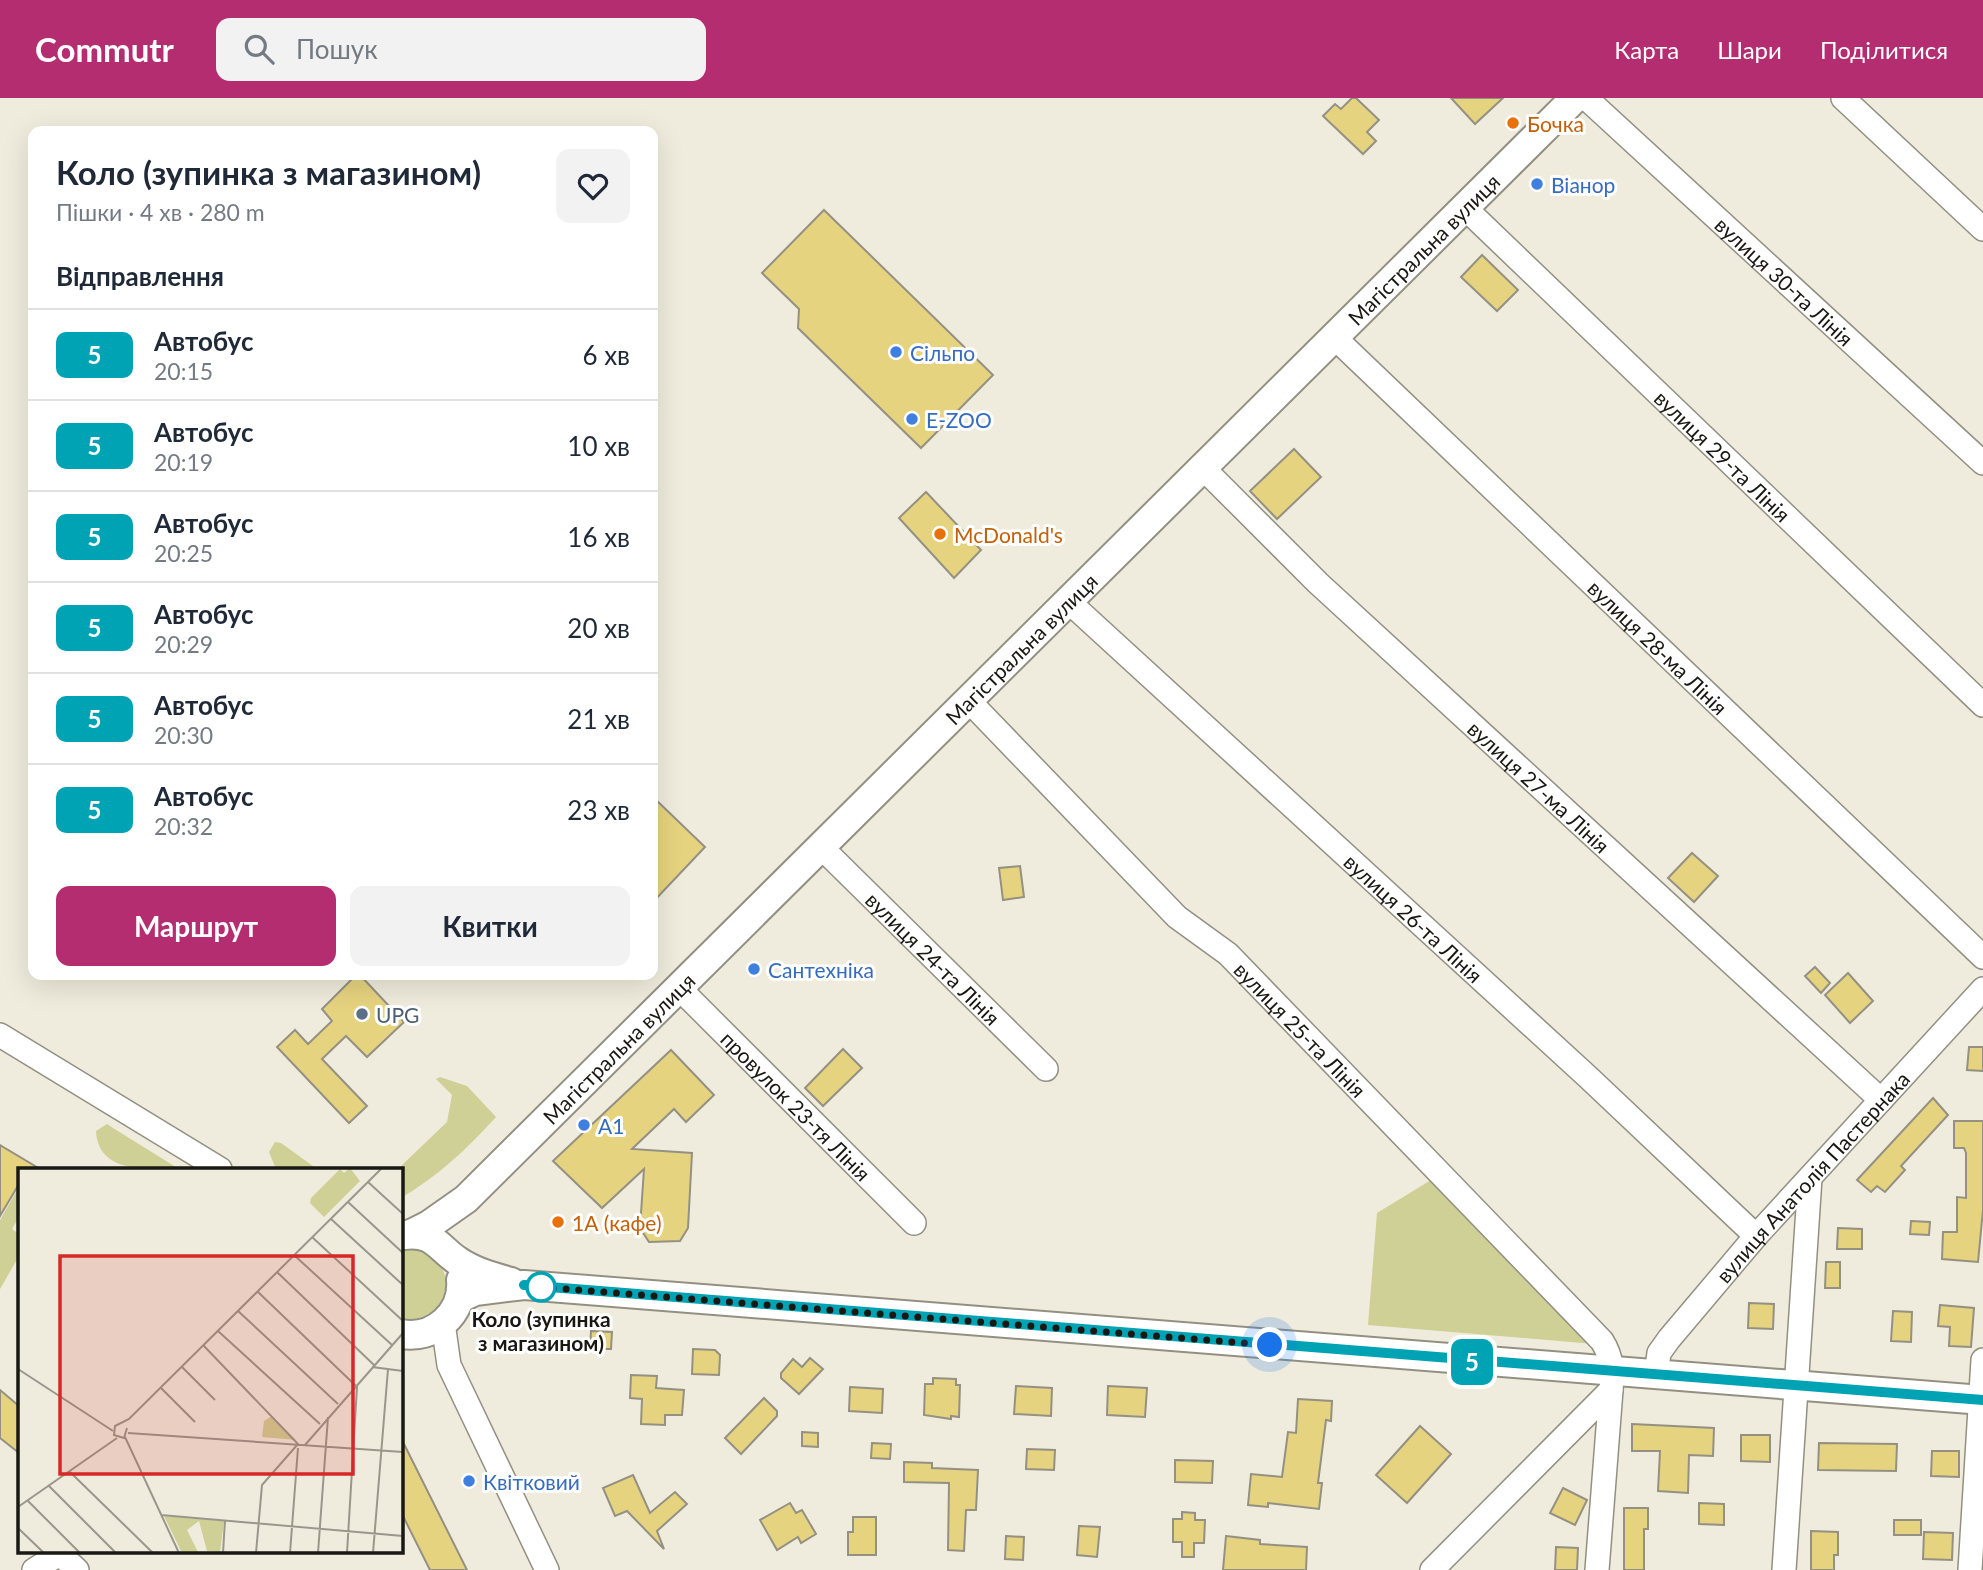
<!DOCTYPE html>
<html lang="uk">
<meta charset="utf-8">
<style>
:root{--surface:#fff;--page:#f2f2f3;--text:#1f2937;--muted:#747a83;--line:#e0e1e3;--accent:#b42d70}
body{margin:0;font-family:Lato,sans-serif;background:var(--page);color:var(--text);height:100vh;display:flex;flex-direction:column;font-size:26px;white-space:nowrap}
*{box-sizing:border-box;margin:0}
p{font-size:23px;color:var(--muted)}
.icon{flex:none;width:38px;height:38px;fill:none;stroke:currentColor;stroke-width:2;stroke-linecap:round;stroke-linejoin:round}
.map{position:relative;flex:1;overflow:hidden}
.side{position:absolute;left:28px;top:28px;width:630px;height:854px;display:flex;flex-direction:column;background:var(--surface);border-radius:14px;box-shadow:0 7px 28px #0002}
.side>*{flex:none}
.badge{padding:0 14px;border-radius:10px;font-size:24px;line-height:46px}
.you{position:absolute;width:35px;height:35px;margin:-18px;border:5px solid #fff;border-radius:50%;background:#1a73e8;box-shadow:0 0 0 10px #1a73e833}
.map>.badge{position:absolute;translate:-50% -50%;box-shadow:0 0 0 4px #fff}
h2{padding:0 28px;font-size:26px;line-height:63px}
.round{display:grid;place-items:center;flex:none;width:74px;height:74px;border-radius:14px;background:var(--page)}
.summary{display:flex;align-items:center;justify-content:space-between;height:119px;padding:0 28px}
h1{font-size:33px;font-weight:700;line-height:52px}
.action{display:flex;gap:14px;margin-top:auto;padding:14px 28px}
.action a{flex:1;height:80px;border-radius:14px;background:var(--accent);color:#fff;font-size:28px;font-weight:700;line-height:80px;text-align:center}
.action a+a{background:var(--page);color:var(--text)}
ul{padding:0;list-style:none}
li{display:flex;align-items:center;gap:21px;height:91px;padding:0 28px;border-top:2px solid var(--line)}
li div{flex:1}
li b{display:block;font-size:26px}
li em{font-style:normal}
li .badge{min-width:77px;font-weight:700;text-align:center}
header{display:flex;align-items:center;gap:42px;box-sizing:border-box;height:98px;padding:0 35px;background:var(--accent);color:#fff}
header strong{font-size:33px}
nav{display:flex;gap:38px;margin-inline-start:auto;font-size:24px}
.search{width:490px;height:63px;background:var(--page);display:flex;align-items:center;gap:18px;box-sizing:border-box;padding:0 24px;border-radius:14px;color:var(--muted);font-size:26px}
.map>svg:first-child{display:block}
.green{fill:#ced095}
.building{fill:#e6d37f;stroke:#949183;stroke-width:2}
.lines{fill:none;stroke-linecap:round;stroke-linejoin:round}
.minor-casing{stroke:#939082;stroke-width:26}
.major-casing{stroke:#939082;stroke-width:32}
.minor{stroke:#fff;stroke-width:23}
.major{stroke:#fff;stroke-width:28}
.line-casing{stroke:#fff;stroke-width:16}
.line{stroke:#00a3b4;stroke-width:10}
.walk{stroke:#191812;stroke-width:7;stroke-dasharray:0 12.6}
.food-dot{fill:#e8710a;stroke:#fff;stroke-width:2.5}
.shop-dot{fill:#3f7fe0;stroke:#fff;stroke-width:2.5}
.service-dot{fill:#5c6f8a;stroke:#fff;stroke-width:2.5}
.stop-dot{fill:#fff;stroke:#00a3b4;stroke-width:3.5}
.labels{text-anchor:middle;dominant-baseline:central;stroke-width:6;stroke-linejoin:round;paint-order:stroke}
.food-label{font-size:21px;fill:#c56008;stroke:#fff;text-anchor:start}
.shop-label{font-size:21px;fill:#366cbe;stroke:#fff;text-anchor:start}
.street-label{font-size:21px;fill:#191812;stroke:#fff}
.service-label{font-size:21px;fill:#4e5e75;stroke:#fff;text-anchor:start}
.stop-label{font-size:21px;font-weight:bold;fill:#191812;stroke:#fff}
.inset-road{fill:none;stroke:#99978c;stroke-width:2}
.view{fill:#d62828;fill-opacity:0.15;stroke:#d62828;stroke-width:3.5}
.inset-edge{fill:none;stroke:#191812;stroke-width:3.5}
</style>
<header>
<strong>Commutr</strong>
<div class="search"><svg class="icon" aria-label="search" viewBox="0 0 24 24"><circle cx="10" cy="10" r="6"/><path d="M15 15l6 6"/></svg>Пошук</div>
<nav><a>Карта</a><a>Шари</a><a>Поділитися</a></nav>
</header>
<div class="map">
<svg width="1983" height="1472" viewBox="0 0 1983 1472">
<rect width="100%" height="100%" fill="#efecdd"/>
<g class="green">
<path d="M440 979 467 988 496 1019C467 1051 438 1078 401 1100V1071H390L400 1069 447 1024 452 997 436 981Z"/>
<path d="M107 1026 113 1030 179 1071C148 1071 98 1076 96 1033Z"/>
<path d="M275 1044 281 1045 317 1071H276L269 1054Z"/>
<path d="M1431 1082 1594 1246 1368 1227 1377 1115Z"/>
<path d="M19 1089V1119L12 1131 19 1136V1158L0 1191V1122Z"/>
<path d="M401 1149C463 1147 458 1226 401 1221Z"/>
</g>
<g class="building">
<path d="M1352 0H1356L1379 22 1367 34 1376 43 1363 56 1323 18 1335 6 1341 11Z"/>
<path d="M1451 0H1503L1475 26Z"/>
<path d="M824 112 993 277 921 350 798 230 799 211 762 175Z"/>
<path d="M1482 157 1518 192 1497 213 1461 179Z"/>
<path d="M1294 351 1321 379 1277 421 1250 393Z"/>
<path d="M926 394 981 452 954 480 899 420Z"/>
<path d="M653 699 705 749 653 804Z"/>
<path d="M1692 755 1718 778 1694 804 1668 780Z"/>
<path d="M1020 768 1024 799 1003 802 999 770Z"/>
<path d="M1815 869 1830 885 1821 895 1805 878Z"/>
<path d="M1848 875 1873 903 1850 925 1825 897Z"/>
<path d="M356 877H360L404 924 367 959 346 938 322 961 367 1008 349 1025 277 949 295 932 308 946 332 923 322 911Z"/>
<path d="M1969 949H1983V973L1967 972Z"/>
<path d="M843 951 862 970 823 1008 805 990Z"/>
<path d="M671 952 714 997 686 1024 674 1011 632 1051 692 1055 688 1130 680 1143 649 1144 640 1130 644 1071 602 1110 553 1063Z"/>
<path d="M1933 1000 1948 1017 1901 1068 1905 1072 1885 1094 1877 1088 1871 1094 1857 1082Z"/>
<path d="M1954 1023H1983V1112L1978 1164 1942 1161 1943 1134H1957V1099L1966 1100V1055L1964 1050H1954Z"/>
<path d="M0 1047 40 1071H19V1086L0 1118Z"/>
<path d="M1911 1123 1930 1124 1929 1137 1910 1136Z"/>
<path d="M1838 1130 1862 1131V1151H1837Z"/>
<path d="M1826 1164H1840V1190H1825Z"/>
<path d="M1749 1205 1774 1206 1773 1231 1748 1230Z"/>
<path d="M1940 1207 1974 1210 1971 1249 1949 1248 1950 1229 1938 1228Z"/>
<path d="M1893 1213 1912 1214 1911 1244 1891 1243Z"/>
<path d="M591 1233 612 1234 611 1251H590Z"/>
<path d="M693 1251 715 1252 720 1257 719 1277 692 1276Z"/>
<path d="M810 1260 823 1271 799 1296 781 1280V1275L793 1261 802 1269Z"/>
<path d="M631 1277 657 1278 656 1290 684 1292 682 1317H665V1327L641 1326 642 1301 630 1300Z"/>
<path d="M933 1280 956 1281V1287H960L959 1319 951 1318V1321L924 1317 925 1286H933Z"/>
<path d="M1016 1288 1052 1290 1051 1318 1014 1316Z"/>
<path d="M1108 1288 1147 1290 1145 1319 1107 1317Z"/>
<path d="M850 1289 883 1291 882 1315 849 1313Z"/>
<path d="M0 1292 19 1308V1355L0 1340Z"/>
<path d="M764 1300 777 1313V1318L741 1356 725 1340Z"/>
<path d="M1298 1301 1332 1303 1331 1323 1326 1322 1318 1385H1322L1319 1411 1268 1405V1409L1248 1407 1251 1376 1282 1379 1288 1334 1296 1335Z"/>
<path d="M1632 1326 1714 1330 1713 1358 1689 1357 1688 1395 1658 1393 1660 1353H1632Z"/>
<path d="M1420 1328 1451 1356 1407 1405 1376 1377Z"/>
<path d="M802 1334 818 1335V1349L802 1348Z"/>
<path d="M1741 1337H1770V1364L1741 1363Z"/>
<path d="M401 1340 467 1472H430L401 1414Z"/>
<path d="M872 1345 891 1346 890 1361 871 1360Z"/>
<path d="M1819 1345 1897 1346 1896 1373 1818 1372Z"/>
<path d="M1027 1351 1055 1352 1054 1372 1026 1371Z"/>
<path d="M1932 1353H1959V1379L1931 1378Z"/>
<path d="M1175 1362 1213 1363 1212 1385 1175 1384Z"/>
<path d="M904 1364 932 1365V1370L978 1372 976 1412H966L964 1453 948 1452 949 1385 904 1384Z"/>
<path d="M633 1377 650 1415 675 1394 687 1406 657 1433 664 1451 627 1413 615 1418 603 1390Z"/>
<path d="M1563 1390 1587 1402 1575 1427 1550 1415Z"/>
<path d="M790 1405 796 1415 802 1412 816 1436 801 1445 798 1439 777 1452 760 1422Z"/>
<path d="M1699 1405 1724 1406V1427L1699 1426Z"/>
<path d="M1624 1410H1648V1431H1644V1472H1624Z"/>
<path d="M1182 1414 1195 1415V1422H1205L1204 1445H1194V1459H1182V1444H1173V1421H1182Z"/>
<path d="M853 1419H876V1457H848V1434H853Z"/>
<rect x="1894" y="1422" width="27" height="15"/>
<path d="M1079 1428 1100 1429 1097 1459 1077 1457Z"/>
<path d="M1811 1433 1838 1434V1457H1834V1472H1811Z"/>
<path d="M1924 1434 1953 1435 1952 1462 1923 1461Z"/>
<path d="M1006 1438 1024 1439 1023 1462 1005 1461Z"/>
<path d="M1226 1438 1260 1442V1446L1307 1449 1306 1472H1223Z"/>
<path d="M1556 1449 1578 1450 1577 1472H1555Z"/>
</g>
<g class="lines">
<defs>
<g id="minor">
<path id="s1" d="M1586 0 1983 365"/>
<path d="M1843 0 1983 131"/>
<path id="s2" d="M1464 109 1983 607"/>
<path id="s3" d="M1333 238 1983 859"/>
<path id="s4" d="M1201 368 1318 485 1881 1002"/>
<path id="s5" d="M1068 503 1589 980 1756 1138"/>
<path id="s6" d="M970 604 1177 819 1228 856 1602 1243C1612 1259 1613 1274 1611 1292L1432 1472"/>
<path id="s7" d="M821 749 1046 971"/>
<path id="s8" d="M679 890 914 1125"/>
<path d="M0 937 220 1071"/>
<path d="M443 1225 449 1267 547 1472"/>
<path id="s9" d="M1656 1277 1659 1255 1669 1241 1756 1138 1983 891"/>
<path d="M60 1456 77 1472"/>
<path d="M34 1472 64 1453"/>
<path d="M1597 1472 1611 1292"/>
<path d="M1784 1472 1810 1080"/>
<path d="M1970 1472 1983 1262"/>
</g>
<g id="major">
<path id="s10" d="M411 1136 429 1127 466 1101 1575 0"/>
<path d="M404 1137C434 1133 438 1150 458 1163 474 1174 493 1179 511 1184"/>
<path d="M460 1200 475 1193 524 1187 1983 1302"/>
<path d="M401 1236C434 1242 464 1215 461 1182"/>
</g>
</defs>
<use href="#minor" class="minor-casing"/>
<use href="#major" class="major-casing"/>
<use href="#minor" class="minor"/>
<use href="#major" class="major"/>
</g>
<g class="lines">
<defs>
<path id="line" d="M524 1187 1983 1302"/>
</defs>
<use href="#line" class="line-casing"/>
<use href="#line" class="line"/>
<path class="walk" d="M541 1189 1270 1247"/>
</g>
<g class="food-dot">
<circle cx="1513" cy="25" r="7"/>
<circle cx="940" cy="436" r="7"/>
<circle cx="558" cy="1124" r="7"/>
</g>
<g class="shop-dot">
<circle cx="1537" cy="86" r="7"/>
<circle cx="896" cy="254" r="7"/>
<circle cx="912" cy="321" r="7"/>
<circle cx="754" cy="871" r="7"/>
<circle cx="584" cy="1027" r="7"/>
<circle cx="469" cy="1383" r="7"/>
</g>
<circle class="service-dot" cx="362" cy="916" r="7"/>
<circle class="stop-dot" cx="541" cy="1189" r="14"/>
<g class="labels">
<g class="food-label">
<text x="1527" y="25">Бочка</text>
<text x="954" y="436">McDonald's</text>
<text x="572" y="1124">1А (кафе)</text>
</g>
<g class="shop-label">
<text x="1551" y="86">Віанор</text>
<text x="910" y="254">Сільпо</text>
<text x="926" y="321">E-ZOO</text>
<text x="768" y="871">Сантехніка</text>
<text x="598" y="1027">А1</text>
<text x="483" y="1383">Квітковий</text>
</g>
<g class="street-label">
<text stroke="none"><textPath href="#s10" startOffset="1414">Магістральна вулиця</textPath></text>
<text stroke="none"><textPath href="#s1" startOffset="270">вулиця 30-та Лінія</textPath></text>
<text stroke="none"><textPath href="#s2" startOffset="359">вулиця 29-та Лінія</textPath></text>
<text stroke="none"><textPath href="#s3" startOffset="450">вулиця 28-ма Лінія</textPath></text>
<text stroke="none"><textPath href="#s10" startOffset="847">Магістральна вулиця</textPath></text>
<text stroke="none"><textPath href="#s4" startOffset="466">вулиця 27-ма Лінія</textPath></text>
<text stroke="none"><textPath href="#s5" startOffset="469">вулиця 26-та Лінія</textPath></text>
<text stroke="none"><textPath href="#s7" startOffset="158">вулиця 24-та Лінія</textPath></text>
<text stroke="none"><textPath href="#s6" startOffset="466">вулиця 25-та Лінія</textPath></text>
<text stroke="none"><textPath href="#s10" startOffset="280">Магістральна вулиця</textPath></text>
<text stroke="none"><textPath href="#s8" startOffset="166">провулок 23-тя Лінія</textPath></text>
<text stroke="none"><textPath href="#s9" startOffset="256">вулиця Анатолія Пастернака</textPath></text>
</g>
<g class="service-label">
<text x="376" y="916">UPG</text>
</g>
<g class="stop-label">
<text x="541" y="1220">Коло (зупинка<tspan x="541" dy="24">з магазином)</tspan></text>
</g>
</g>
<g transform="translate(18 1070)">
<rect width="385" height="385" fill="#efecdd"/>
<path d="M332 0 342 13 306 49 292 35 293 30 322 1 326 5ZM254 248 278 272 244 269 246 253ZM146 348 206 353 202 384 189 383 181 353 169 362 180 384 164 385Z" fill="#ced095"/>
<path class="inset-road" d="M350 14 385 46M330 34 385 85M313 51 385 117M294 69 385 153M276 87 374 177M259 104 356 197M239 123 339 219 329 385M220 143 320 236M200 163 302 256M185 177 280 276 244 317 238 385M164 199 197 232M354 199 385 203M0 201 95 263M142 219 177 254M109 260 106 270 96 267 97 258 111 251 364 0M110 265 385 284M107 269 161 385M287 277 385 165M51 303 135 385M30 317 98 385M9 332 62 385M0 339 99 270M143 347 385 368M0 360 26 385M205 385 207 352M272 385 280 280M300 385 310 249M355 385 370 201"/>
<path class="view" d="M42 88H335V306H42Z"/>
<rect width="385" height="385" class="inset-edge"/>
</g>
</svg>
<div class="you" style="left:1270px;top:1247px"></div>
<b class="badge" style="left:1472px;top:1264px;background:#00a3b4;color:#fff">5</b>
<section class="side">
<div class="summary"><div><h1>Коло (зупинка з магазином)</h1><p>Пішки · 4 хв · 280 m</p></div><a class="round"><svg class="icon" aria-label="heart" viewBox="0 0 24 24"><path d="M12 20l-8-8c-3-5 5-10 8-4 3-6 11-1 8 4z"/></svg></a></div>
<h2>Відправлення</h2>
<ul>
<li><span class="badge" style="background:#00a3b4;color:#fff">5</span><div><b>Автобус</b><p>20:15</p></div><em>6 хв</em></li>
<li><span class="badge" style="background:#00a3b4;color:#fff">5</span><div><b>Автобус</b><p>20:19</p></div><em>10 хв</em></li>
<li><span class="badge" style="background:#00a3b4;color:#fff">5</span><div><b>Автобус</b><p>20:25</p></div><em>16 хв</em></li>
<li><span class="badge" style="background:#00a3b4;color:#fff">5</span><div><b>Автобус</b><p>20:29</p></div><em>20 хв</em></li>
<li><span class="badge" style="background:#00a3b4;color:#fff">5</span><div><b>Автобус</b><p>20:30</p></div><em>21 хв</em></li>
<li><span class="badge" style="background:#00a3b4;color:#fff">5</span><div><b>Автобус</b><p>20:32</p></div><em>23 хв</em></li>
</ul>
<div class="action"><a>Маршрут</a><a>Квитки</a></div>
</section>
</div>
